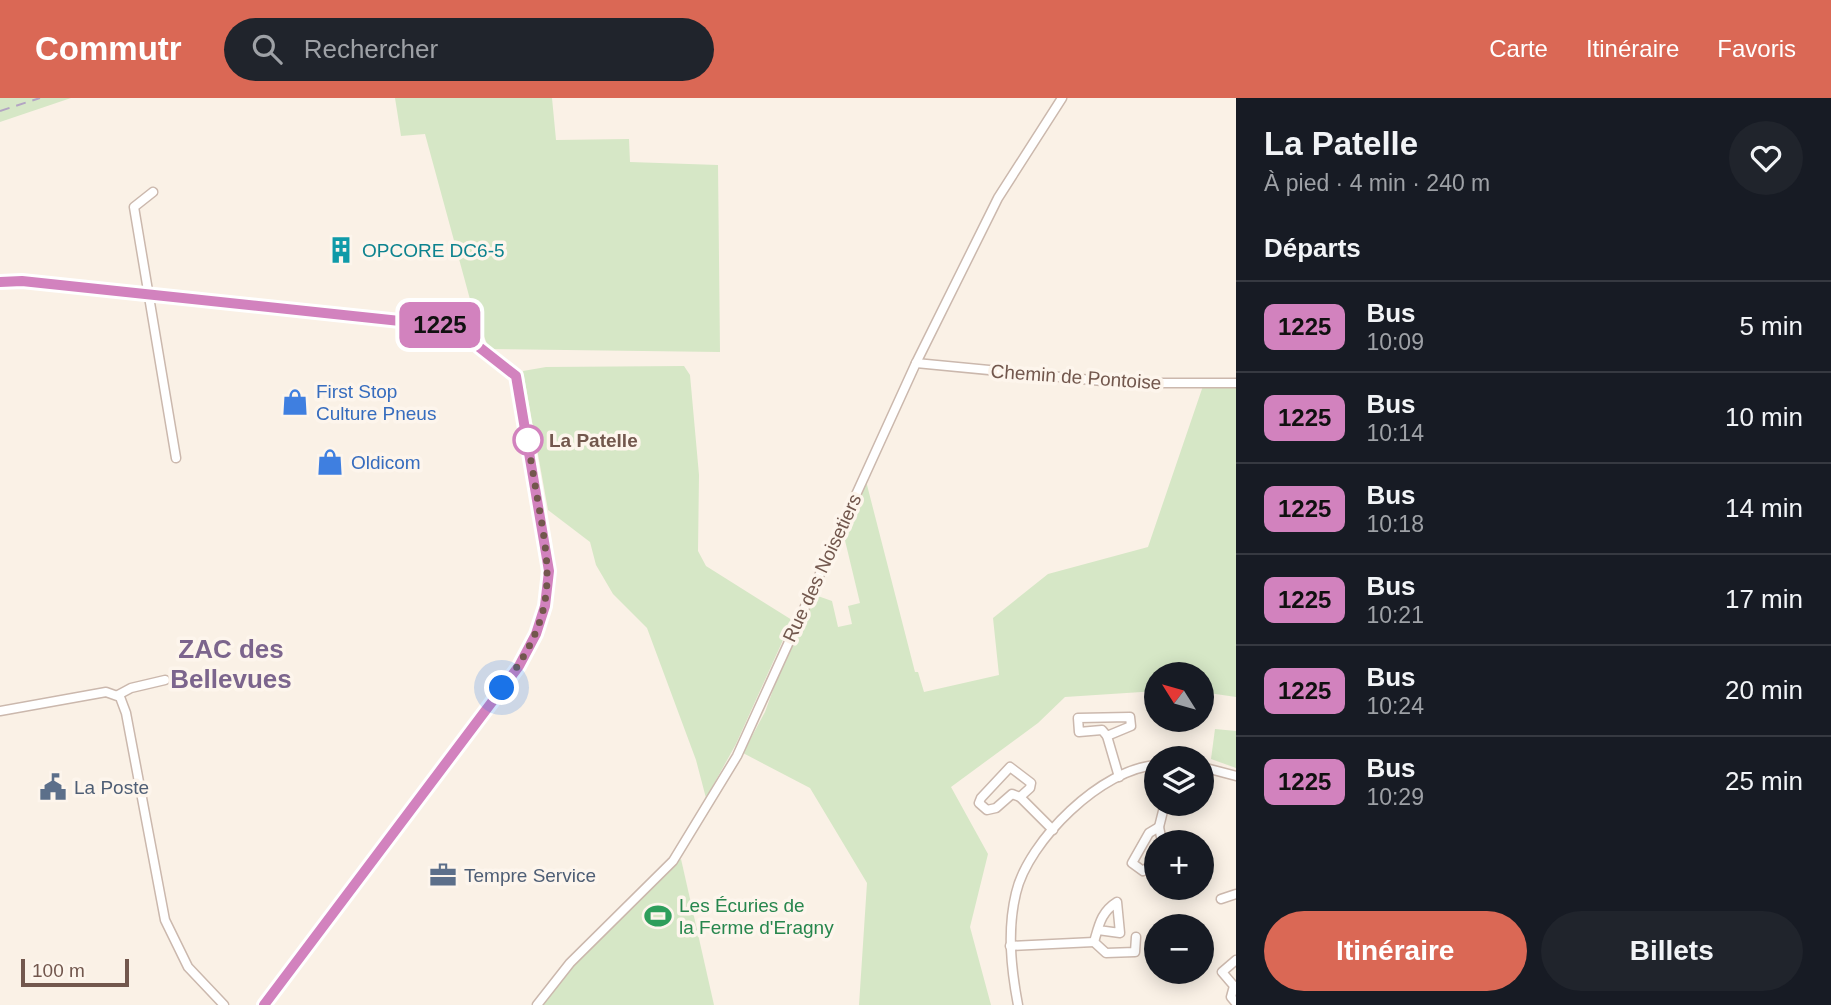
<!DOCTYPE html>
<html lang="fr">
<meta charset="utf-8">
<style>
:root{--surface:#171b24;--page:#20242c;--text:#f1f3f6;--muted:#9ea1a6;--line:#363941;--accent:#da6855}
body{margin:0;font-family:Arial,sans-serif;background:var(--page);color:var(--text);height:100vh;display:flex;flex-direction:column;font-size:26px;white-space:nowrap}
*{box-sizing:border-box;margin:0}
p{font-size:23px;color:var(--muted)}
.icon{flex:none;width:38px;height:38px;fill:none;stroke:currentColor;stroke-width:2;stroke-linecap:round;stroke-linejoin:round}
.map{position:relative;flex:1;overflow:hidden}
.details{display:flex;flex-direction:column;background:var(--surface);width:595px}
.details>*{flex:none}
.badge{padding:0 14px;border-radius:10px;font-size:24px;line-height:46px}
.needle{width:46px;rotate:307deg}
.controls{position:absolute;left:1144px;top:564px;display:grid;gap:14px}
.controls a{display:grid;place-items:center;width:70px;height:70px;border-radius:50%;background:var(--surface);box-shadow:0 4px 18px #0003;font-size:35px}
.scale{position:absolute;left:21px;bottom:18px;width:108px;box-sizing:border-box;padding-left:7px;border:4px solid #72574d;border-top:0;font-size:19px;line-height:24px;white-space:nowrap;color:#72574d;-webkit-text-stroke:5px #fdf5ec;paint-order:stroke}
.you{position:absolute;width:35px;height:35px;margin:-18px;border:5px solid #fff;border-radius:50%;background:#1a73e8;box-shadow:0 0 0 10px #1a73e833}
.map>.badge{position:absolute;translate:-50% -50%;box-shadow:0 0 0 4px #fff}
h2{padding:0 28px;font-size:26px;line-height:63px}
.round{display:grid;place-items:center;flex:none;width:74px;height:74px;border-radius:37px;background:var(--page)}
.head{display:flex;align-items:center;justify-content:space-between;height:119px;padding:0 28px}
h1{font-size:33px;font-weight:800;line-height:52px}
.action{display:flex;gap:14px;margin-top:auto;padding:14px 28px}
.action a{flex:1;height:80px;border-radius:42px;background:var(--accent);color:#fff;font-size:28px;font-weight:800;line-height:80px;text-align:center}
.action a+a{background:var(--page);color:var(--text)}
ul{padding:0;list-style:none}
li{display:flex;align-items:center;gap:21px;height:91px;padding:0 28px;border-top:2px solid var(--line)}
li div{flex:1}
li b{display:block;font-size:26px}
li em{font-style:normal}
li .badge{min-width:77px;font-weight:700;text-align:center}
header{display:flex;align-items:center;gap:42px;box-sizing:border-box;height:98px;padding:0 35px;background:var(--accent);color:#fff}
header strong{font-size:33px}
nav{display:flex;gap:38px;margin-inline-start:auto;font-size:24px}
.search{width:490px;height:63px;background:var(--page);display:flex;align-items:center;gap:18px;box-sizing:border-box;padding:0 24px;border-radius:38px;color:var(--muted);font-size:26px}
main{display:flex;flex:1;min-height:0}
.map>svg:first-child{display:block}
.green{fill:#d6e7c6}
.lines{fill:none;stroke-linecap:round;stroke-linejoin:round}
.minor-casing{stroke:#cbb8ad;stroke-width:11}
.minor{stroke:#fff;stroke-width:8}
.rail{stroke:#b3a5c3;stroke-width:2;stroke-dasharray:10 7;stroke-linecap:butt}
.line-casing{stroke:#fff;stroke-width:16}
.line{stroke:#d282be;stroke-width:10}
.walk{stroke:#72574d;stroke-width:7;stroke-dasharray:0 12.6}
.stop-dot{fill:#fff;stroke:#d282be;stroke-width:3.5}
.labels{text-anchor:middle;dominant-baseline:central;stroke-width:7;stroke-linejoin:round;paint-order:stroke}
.culture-label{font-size:19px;fill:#0d838f;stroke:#fdf5ec;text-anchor:start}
.street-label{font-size:19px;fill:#72574d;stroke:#fdf5ec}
.shop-label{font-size:19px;fill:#366cbe;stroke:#fdf5ec;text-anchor:start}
.stop-label{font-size:19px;font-weight:bold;fill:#72574d;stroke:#fdf5ec;text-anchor:start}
.service-label{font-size:19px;fill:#4e5e75;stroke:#fdf5ec;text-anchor:start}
.leisure-label{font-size:19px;fill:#27864d;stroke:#fdf5ec;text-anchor:start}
.district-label{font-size:26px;font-weight:bold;fill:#7c658d;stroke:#fdf5ec}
</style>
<header>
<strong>Commutr</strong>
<div class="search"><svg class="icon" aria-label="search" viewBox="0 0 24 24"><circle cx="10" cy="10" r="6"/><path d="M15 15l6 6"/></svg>Rechercher</div>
<nav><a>Carte</a><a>Itinéraire</a><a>Favoris</a></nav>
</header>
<main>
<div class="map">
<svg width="1236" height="907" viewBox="0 0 1236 907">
<rect width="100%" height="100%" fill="#faf1e6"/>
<g class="green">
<path d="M0 0H71L0 24Z"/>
<path d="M395 0H552L556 42 629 41 630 64 718 67 720 254 489 251 471 205 425 36 401 38Z"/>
<path d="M684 268 690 277 699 377 698 453 706 468 792 522 736 646 706 700 696 662 647 530 613 496 596 467 590 444 548 412 523 273 546 269Z"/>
<path d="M1204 285 1236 286V599L1202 594V576H1157V593L1065 599 1038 625 951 689 988 756 970 829 991 907H859L867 785 810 690 743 655 765 614 799 520 803 523 815 497 832 503 838 529 852 526 848 508 860 505 843 434 866 383 915 574H918L924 594 999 577 993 520 1048 476 1148 449Z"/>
<path d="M1215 631 1236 633V670L1211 661Z"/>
<path d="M681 761 714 907H543L570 868Z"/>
</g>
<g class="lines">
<defs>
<g id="minor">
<path d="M153 94 134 109 176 360"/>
<path d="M0 184 22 183 466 230 474 236 479 249 516 278 549 473 545 508 536 535 519 568 264 907"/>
<path d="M916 265 1123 285H1236"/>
<path d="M118 597 131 590 165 582"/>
<path d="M0 613 106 594 120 599 126 615 165 822 188 869 224 907"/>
<path d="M1130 619 1131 628 1107 638 1102 632 1079 634 1078 620Z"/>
<path d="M1107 638 1119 679"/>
<path d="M1010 669 1031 685 1030 690 1020 699 1012 696 996 710 987 712 979 705 981 700Z"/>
<path d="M1202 669 1236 678"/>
<path d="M1020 699 1053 732"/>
<path d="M1162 744 1159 729 1165 705"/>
<path d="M1157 762 1143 773 1132 765 1149 735 1159 729"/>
<path d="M1221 801 1236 796"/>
<path d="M1094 844C1099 827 1101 814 1117 804L1120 835 1098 832"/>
<path d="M1094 844 1106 855 1135 854 1136 839"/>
<path d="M1010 848 1094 844"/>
<path d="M1236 862 1222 874 1234 888 1231 899 1236 905"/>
<path d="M537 907 570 865 673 763 737 658 916 265 998 100 1062 0"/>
<path d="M1018 907C1011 870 1007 832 1016 795 1028 743 1102 670 1157 667"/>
</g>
</defs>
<use href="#minor" class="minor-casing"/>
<use href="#minor" class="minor"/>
<path class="rail" d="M0 13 40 0"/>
</g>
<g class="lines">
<defs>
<path id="line" d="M0 184 22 183 466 230 474 236 479 249 516 278 549 473 545 508 536 536 519 568 264 907"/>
</defs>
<use href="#line" class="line-casing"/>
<use href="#line" class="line"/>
<path class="walk" d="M502 590C558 516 552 479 536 393 534 377 529 356 528 342"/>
</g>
<defs>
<symbol id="building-bare" viewBox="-9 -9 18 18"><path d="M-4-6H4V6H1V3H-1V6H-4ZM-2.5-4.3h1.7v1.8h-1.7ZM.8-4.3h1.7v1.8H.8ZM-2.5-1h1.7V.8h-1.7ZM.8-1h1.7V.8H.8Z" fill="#0f9aa8" stroke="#fdf5ec" stroke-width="2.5" paint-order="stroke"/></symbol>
<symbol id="shop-bare" viewBox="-9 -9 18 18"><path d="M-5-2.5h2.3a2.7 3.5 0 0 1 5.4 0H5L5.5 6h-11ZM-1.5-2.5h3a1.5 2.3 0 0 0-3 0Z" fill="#3f7fe0" stroke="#fdf5ec" stroke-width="2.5" paint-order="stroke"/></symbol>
<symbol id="civic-bare" viewBox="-9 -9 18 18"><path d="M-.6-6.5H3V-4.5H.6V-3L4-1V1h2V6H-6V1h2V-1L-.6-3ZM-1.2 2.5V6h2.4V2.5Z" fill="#5c6f8a" stroke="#fdf5ec" stroke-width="2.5" paint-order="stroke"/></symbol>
<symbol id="office-bare" viewBox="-9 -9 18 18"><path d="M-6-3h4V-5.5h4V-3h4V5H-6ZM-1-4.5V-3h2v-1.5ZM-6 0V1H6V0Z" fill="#5c6f8a" stroke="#fdf5ec" stroke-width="2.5" paint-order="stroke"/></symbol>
<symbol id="stadium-bare" viewBox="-9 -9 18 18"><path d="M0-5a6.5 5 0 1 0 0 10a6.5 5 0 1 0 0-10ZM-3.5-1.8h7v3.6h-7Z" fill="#2e9e5b" stroke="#fdf5ec" stroke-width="2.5" paint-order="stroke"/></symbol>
</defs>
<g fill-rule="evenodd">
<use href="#building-bare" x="322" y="133" width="38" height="38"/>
<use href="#shop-bare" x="276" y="285" width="38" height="38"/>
<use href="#shop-bare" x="311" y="345" width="38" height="38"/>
<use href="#civic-bare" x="34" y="670" width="38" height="38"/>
<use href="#office-bare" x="424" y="758" width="38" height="38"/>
<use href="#stadium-bare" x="639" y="799" width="38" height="38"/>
</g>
<circle class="stop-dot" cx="528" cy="342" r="14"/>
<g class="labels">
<g class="culture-label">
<text x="362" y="152">OPCORE DC6-5</text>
</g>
<g class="street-label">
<text transform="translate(1076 279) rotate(4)">Chemin de Pontoise</text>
<text transform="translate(822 470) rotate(-65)">Rue des Noisetiers</text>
</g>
<g class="shop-label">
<text x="316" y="293">First Stop<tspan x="316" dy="22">Culture Pneus</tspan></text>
<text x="351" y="364">Oldicom</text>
</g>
<g class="stop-label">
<text x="549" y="342">La Patelle</text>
</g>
<g class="service-label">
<text x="74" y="689">La Poste</text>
<text x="464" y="777">Tempre Service</text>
</g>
<g class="leisure-label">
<text x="679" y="807">Les Écuries de<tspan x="679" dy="22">la Ferme d'Eragny</tspan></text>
</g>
<g class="district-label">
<text x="231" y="551">ZAC des<tspan x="231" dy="30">Bellevues</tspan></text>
</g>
</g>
</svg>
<div class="controls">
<a><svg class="needle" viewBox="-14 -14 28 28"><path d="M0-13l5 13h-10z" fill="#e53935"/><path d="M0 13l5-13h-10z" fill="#9ea1a6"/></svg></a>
<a><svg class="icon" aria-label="layers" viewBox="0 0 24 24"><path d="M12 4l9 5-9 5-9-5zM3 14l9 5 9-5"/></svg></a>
<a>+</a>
<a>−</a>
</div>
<div class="scale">100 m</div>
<div class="you" style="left:502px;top:590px"></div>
<b class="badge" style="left:440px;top:227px;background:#d282be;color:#111">1225</b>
</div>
<section class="details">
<div class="head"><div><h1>La Patelle</h1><p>À pied · 4 min · 240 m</p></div><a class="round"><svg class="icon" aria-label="heart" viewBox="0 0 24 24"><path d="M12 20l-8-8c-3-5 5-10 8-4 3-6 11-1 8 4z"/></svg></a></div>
<h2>Départs</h2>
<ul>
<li><span class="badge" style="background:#d282be;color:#111">1225</span><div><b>Bus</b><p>10:09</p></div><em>5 min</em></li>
<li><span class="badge" style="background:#d282be;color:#111">1225</span><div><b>Bus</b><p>10:14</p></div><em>10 min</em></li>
<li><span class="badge" style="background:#d282be;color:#111">1225</span><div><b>Bus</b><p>10:18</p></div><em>14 min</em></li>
<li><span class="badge" style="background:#d282be;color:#111">1225</span><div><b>Bus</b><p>10:21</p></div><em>17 min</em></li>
<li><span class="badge" style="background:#d282be;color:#111">1225</span><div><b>Bus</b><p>10:24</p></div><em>20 min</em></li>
<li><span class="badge" style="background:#d282be;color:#111">1225</span><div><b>Bus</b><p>10:29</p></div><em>25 min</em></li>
</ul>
<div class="action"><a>Itinéraire</a><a>Billets</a></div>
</section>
</main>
